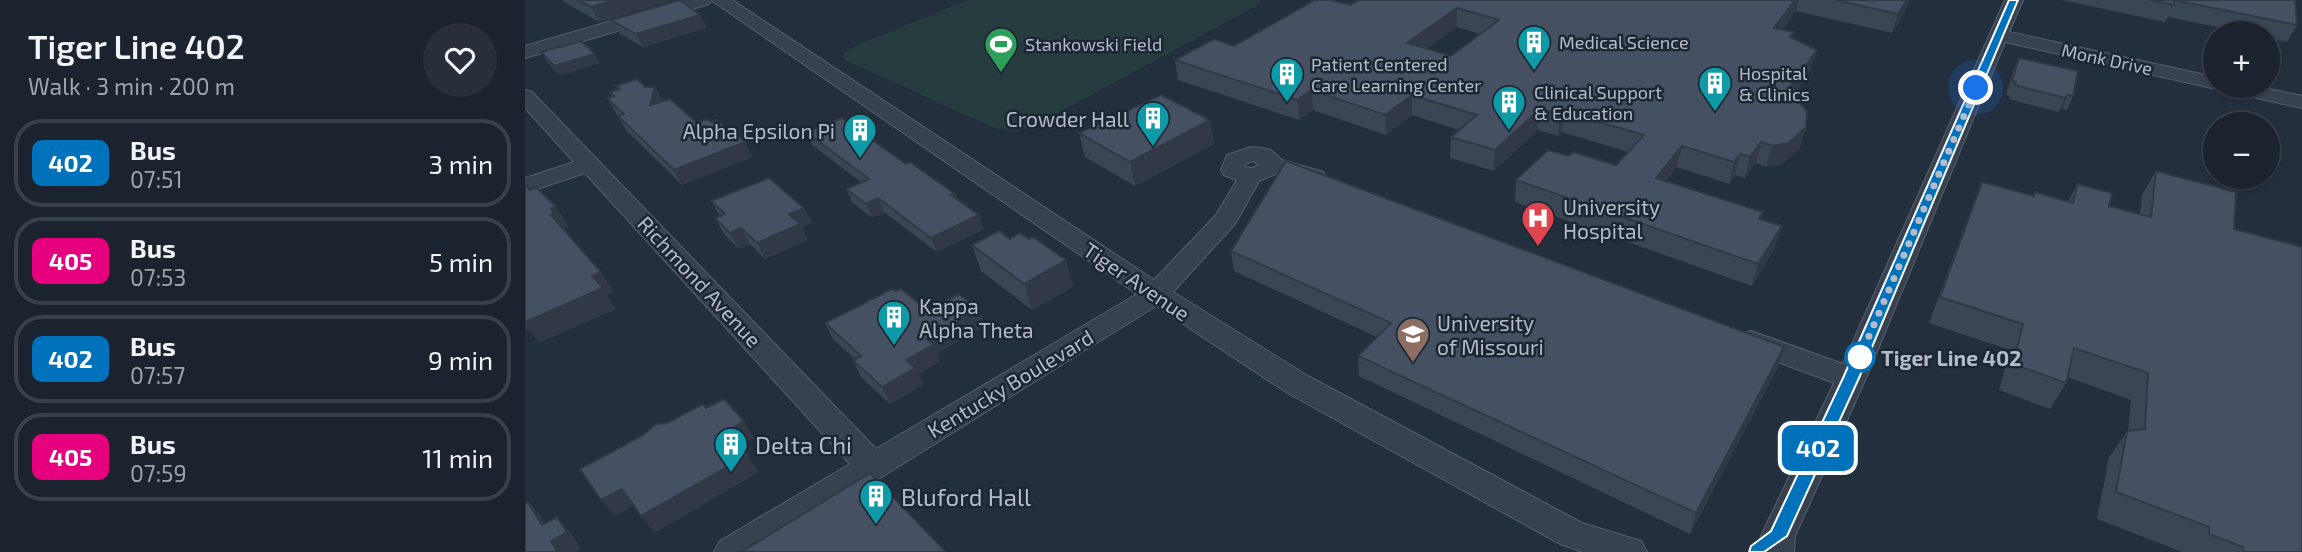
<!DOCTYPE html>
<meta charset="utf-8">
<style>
:root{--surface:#1b232e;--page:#282f3a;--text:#f1f3f6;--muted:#a0a4aa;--line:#39404a}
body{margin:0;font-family:"Exo 2",sans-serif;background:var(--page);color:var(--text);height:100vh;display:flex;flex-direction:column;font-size:26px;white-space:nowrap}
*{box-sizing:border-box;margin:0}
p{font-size:23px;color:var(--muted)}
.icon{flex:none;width:38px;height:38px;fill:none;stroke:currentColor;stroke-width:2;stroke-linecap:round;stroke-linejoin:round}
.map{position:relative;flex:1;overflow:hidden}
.drawer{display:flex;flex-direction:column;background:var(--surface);width:525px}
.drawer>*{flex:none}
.badge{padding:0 14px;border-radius:10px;font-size:24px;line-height:46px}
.fabs{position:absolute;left:1678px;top:21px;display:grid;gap:14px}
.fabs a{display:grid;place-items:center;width:77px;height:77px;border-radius:50%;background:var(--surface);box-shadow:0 2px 5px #0004,0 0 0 2px var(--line);font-size:35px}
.you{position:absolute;width:35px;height:35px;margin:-18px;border:5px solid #fff;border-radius:50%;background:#1a73e8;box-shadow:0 0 0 10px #1a73e833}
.map>.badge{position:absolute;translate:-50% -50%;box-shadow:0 0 0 4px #fff}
.round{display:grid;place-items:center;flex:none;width:74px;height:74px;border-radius:37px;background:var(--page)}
.head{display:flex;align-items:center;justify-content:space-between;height:119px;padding:0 28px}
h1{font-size:33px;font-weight:600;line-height:52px}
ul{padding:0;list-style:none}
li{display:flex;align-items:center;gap:21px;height:88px;margin:0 14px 10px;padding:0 14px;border:4px solid var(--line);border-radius:28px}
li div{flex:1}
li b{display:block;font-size:26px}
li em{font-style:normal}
li .badge{min-width:77px;font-weight:700;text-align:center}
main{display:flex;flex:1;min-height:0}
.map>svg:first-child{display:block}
.green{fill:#263c3f}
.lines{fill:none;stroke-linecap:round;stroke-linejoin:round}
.minor-casing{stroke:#565f6c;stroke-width:2}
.minor{fill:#38414e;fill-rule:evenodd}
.wall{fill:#3b4654;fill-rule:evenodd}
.shaded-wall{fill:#303945}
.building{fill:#455162;stroke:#303945;stroke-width:2;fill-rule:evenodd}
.line{fill:#0072bc;stroke:#fff;stroke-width:2}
.walk{stroke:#b4bcc9;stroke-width:7;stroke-dasharray:0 12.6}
.stop-dot{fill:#fff;stroke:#0072bc;stroke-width:3.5}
.labels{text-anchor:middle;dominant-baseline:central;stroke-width:5;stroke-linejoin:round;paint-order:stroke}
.far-poi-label{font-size:18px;fill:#b4bcc9;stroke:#1d2633;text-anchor:start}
.far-street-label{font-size:18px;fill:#b4bcc9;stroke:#1d2633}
.poi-label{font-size:21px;fill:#b4bcc9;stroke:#1d2633;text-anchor:start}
.street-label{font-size:21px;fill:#b4bcc9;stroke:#1d2633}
.stop-label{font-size:21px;font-weight:bold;fill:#b4bcc9;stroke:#1d2633;text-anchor:start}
.near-poi-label{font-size:24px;fill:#b4bcc9;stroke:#1d2633;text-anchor:start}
</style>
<main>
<section class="drawer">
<div class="head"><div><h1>Tiger Line 402</h1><p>Walk · 3 min · 200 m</p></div><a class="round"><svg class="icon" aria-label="heart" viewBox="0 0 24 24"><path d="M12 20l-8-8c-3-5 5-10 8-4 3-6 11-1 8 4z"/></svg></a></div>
<ul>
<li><span class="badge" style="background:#0072bc;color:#fff">402</span><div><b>Bus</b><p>07:51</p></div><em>3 min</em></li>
<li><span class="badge" style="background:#e6007e;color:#fff">405</span><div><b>Bus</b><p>07:53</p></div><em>5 min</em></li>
<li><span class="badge" style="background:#0072bc;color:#fff">402</span><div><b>Bus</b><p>07:57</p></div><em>9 min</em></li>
<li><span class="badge" style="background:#e6007e;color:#fff">405</span><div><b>Bus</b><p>07:59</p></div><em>11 min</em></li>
</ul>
</section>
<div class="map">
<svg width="1777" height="552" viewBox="0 0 1777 552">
<rect width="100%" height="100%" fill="#242f3e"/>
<path class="green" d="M443 0H736L731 6 509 126 491 131 469 128 318 59 319 54 328 47Z"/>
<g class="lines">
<defs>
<g id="minor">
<path d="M159 0H207L629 280 691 215 712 180 699 175 696 170 702 155 726 147 738 148 746 150 757 160 798 172 801 177 798 182 790 184 753 173 734 181 710 224 648 292 783 376 1057 523 1116 541 1122 552H1058L1035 544 761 392 631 306 236 552H189L195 541 325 464 60 173 0 193V178L49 162 0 108V90L7 92 351 449 612 294 186 0 184 4 0 58V46ZM728 161 734 165 728 168 719 167 720 164Z"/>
<path d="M1480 0H1498L1484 32 1690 77V86H1730L1777 96V108L1480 42 1341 378 1270 536 1269 552H1233L1236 536 1309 383 1216 348 1212 341 1216 334 1226 331 1318 364Z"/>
</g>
</defs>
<use href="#minor" class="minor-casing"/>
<use href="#minor" class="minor"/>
</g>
<g class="wall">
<path d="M36 0H144L145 1 74 22Z"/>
<path d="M834 0H1386L1367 33 1271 11 1257 30 1269 32 1267 39 1286 69 1273 89 1274 90 1272 99 1275 148 1258 164 1241 167 1231 163 1220 178 1210 175 1204 184 1152 167 1141 181 1236 219 1250 248 1227 286 990 202 991 180 1043 156 1091 165 1103 152 1037 132 1033 136 1013 130 969 171 925 158 926 137 934 130 887 115 861 135 788 110 774 120 653 80 650 60 709 46 825 5ZM932 27 955 34 926 56 901 49Z"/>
<path d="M1537 0H1770L1772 25 1762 42 1743 38V33H1721L1643 17 1640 22Z"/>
<path d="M175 15 182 28 118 47 94 33 86 20Z"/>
<path d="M16 52 75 63 35 75 22 62Z"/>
<path d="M1494 58 1548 96 1542 110 1537 109 1533 112 1484 99 1485 96 1481 95 1488 72Z"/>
<path d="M91 86 137 101 172 123 220 142 227 157 157 185 101 130 82 98 88 97 85 92 93 89Z"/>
<path d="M685 120 689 144 610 186 560 157 554 133Z"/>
<path d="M281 132 381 164 430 194 433 200 459 229 412 252 359 212 347 218 327 202 321 189 336 182 287 145Z"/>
<path d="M1631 171 1709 229 1777 552H1657L1572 519 1584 457 1603 431 1606 400 1542 377 1541 383 1525 409 1474 390 1485 350 1404 323 1447 207 1457 182 1508 196 1510 192 1543 202 1552 184 1584 206 1615 214 1617 195Z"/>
<path d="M186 201 279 208 287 223 277 227 283 240 240 259 225 244 214 249 199 234 190 218 195 216Z"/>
<path d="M485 239H504L549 286 507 310 456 271 447 245Z"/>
<path d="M706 251 1259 347 1253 367 1165 534 834 376 833 356 852 337 709 271Z"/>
<path d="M403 311 460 326 412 353 415 361 393 374 398 385 365 404 336 377 328 360 330 359 308 339 300 323Z"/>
</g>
<g class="shaded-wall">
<path d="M90 0H144L145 1 74 22 66 7Z"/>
<path d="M1270 0H1274L1271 11 1244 47 1249 28Z"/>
<path d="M1382 0H1386L1367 33 1373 14Z"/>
<path d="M932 8V27L882 62V43Z"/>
<path d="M175 15 182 28 118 47 111 34Z"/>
<path d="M1292 50 1286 69 1260 107 1265 87Z"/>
<path d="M70 54 75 63 35 75 29 66Z"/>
<path d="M130 87 138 101 125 105Z"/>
<path d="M787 90 788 110 774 120 772 100Z"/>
<path d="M887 95V115L861 135 860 115Z"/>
<path d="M1543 95 1537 109 1533 112 1540 98Z"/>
<path d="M1015 109 1013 130 969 171 970 150Z"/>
<path d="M1040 112 1037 132 1033 136 1035 115Z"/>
<path d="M685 120 689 144 610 186 605 162Z"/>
<path d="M1281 127 1275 148 1258 164 1241 167 1247 146Z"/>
<path d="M220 142 227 157 157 185 149 170Z"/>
<path d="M1236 142 1231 163 1220 178 1225 157Z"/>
<path d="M1157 146 1152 167 1127 200 1131 178Z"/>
<path d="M1215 154 1210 175 1204 184 1209 162Z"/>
<path d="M353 198 359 212 347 218 341 204Z"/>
<path d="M31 207 44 227 39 229 42 233 26 215V209Z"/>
<path d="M279 208 287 223 277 227 283 240 240 259 232 243 264 214Z"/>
<path d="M454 215 459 229 412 252 406 238Z"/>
<path d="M1257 226 1250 248 1227 286 1233 264Z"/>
<path d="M216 228 225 244 214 249 205 233Z"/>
<path d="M541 260 549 286 507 310 499 284Z"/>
<path d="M76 272 89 292 82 295 91 309 14 343 5 330 2 331 0 328V322L67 276Z"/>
<path d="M454 309 460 326 412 353 415 361 393 374 398 385 365 404 357 387 401 339Z"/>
<path d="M1259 347 1253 367 1165 534 1171 513Z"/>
<path d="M219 421 229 438 212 447 202 431Z"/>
<path d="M223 455 234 472 130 533 116 516Z"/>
<path d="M97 489 110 505 90 516 76 500Z"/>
<path d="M3 502 18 518 30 539 32 517 46 533 56 549 51 552H33Z"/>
</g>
<g class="building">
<path d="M53 0H90L66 7Z"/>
<path d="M155 0 175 15 111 34 86 20Z"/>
<path d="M790 0H806L825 5 834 0H1270L1249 28 1269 32 1265 37 1292 50 1265 87 1274 90 1269 97 1282 111 1281 127 1264 143 1247 146 1236 142 1225 157 1215 154 1209 162 1157 146 1131 178 1238 212 1234 219 1257 226 1233 264 991 180 1023 150 1043 156 1048 152 1091 165 1119 135 1040 112 1035 115 1015 109 970 150 926 137 952 115 887 95 860 115 787 90 772 100 650 60 689 39 709 46ZM932 8 974 20 926 56 882 43Z"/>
<path d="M1310 0H1382L1373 14Z"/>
<path d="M1624 0H1770L1772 25 1649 0V5Z"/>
<path d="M56 41 70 54 29 66 16 52Z"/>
<path d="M1494 58 1553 71 1548 96 1543 95 1540 98 1490 85 1491 82 1487 81Z"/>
<path d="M112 79 120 87H130L125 105 145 99 172 123 182 119 186 122 191 120 220 142 149 170 93 116 99 114 82 98 89 96 85 92 95 89 91 86Z"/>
<path d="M636 95 685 120 605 162 554 133Z"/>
<path d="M317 118 381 164 385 162 430 194 426 195 454 215 406 238 353 198 341 204 321 189 344 179 281 132Z"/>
<path d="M761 161 1259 347 1171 513 833 356 866 323 706 251Z"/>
<path d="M1631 171 1711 192 1709 229 1777 247V552H1718V547L1684 534V527L1591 492 1602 431 1620 429 1623 373 1549 348 1541 383 1488 364 1498 324 1415 297 1457 182 1509 196 1510 192 1548 203 1552 184 1587 193 1584 206 1626 217Z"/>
<path d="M244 178 279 208 264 214 275 224 232 243 216 228 205 233 190 218 200 214 186 201Z"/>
<path d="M0 185H1L5 190 11 187 31 207 26 209 29 214 26 215 76 272 67 276 78 288 0 322Z"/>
<path d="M474 231 485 239 495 233 504 239 508 237 541 260 499 284 447 245Z"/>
<path d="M367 289 370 291 376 289 403 311 434 294 454 309 401 339 409 345 381 360 390 368 357 387 328 360 336 356 300 323Z"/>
<path d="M199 399 219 421 202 431 223 455 116 516 97 489 76 500 55 469 118 435 131 424 142 423 178 404 181 408Z"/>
<path d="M345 473 421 552H216Z"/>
<path d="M3 502 17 525 32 517 42 532 26 541 33 552H0V504Z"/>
</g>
<path class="line" d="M1484 0H1493L1334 378 1262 536 1239 552H1224L1226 546 1246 531 1318 378Z"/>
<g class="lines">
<path class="walk" d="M1335 357 1332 364 1451 88"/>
</g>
<defs>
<symbol id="building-pin" viewBox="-11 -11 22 30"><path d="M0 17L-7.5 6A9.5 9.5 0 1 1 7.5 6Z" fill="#0f9aa8" stroke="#1d2633"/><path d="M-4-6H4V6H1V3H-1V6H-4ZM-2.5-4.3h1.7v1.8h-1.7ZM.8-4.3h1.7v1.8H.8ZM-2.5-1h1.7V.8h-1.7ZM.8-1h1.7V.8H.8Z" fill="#fff"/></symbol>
<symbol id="stadium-pin" viewBox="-11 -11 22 30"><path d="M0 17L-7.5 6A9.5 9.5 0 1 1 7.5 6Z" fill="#2e9e5b" stroke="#1d2633"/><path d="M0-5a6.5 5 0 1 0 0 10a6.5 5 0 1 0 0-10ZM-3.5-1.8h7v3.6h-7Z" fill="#fff"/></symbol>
<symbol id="hospital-pin" viewBox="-11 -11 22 30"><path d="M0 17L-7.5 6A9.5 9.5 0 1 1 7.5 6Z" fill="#e0444e" stroke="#1d2633"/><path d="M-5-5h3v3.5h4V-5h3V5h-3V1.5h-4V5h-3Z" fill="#fff"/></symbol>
<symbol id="university-pin" viewBox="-11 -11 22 30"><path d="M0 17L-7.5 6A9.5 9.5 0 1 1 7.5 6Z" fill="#8d6e63" stroke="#1d2633"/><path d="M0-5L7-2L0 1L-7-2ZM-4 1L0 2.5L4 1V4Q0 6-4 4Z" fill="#fff"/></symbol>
</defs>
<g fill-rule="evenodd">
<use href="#building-pin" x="990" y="23" width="38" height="52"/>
<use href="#stadium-pin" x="457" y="25" width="38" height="52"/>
<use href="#building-pin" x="743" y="55" width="38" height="52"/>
<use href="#building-pin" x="1171" y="64" width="38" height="52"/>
<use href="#building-pin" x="965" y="83" width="38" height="52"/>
<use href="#building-pin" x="609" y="99" width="38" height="52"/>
<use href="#building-pin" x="316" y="111" width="38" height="52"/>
<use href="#hospital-pin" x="994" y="199" width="38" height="52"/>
<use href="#building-pin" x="350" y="298" width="38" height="52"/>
<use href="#university-pin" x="869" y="315" width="38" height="52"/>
<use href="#building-pin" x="187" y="425" width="38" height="52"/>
<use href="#building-pin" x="332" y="477" width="38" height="52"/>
</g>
<circle class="stop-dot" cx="1335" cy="357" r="14"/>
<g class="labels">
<g class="far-poi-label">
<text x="1034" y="42">Medical Science</text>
<text x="500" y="44">Stankowski Field</text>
<text x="786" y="64">Patient Centered<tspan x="786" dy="21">Care Learning Center</tspan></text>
<text x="1214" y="73">Hospital<tspan x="1214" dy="21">&amp; Clinics</tspan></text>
<text x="1009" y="92">Clinical Support<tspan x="1009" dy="21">&amp; Education</tspan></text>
</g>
<g class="far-street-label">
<text transform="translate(1582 59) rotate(12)">Monk Drive</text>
</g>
<g class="poi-label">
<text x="604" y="118" text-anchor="end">Crowder Hall</text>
<text x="310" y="130" text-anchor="end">Alpha Epsilon Pi</text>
<text x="1038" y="206">University<tspan x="1038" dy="24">Hospital</tspan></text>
<text x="394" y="305">Kappa<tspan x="394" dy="24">Alpha Theta</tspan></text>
<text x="912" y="322">University<tspan x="912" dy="24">of Missouri</tspan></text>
</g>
<g class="street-label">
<text transform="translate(175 281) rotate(47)">Richmond Avenue</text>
<text transform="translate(612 281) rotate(34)">Tiger Avenue</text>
<text transform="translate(485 383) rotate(-31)">Kentucky Boulevard</text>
</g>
<g class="stop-label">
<text x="1356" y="357">Tiger Line 402</text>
</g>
<g class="near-poi-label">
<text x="230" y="444">Delta Chi</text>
<text x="376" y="496">Bluford Hall</text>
</g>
</g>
</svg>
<div class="fabs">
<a>+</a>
<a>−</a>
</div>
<div class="you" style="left:1451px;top:88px"></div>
<b class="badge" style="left:1293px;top:448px;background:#0072bc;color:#fff">402</b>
</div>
</main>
